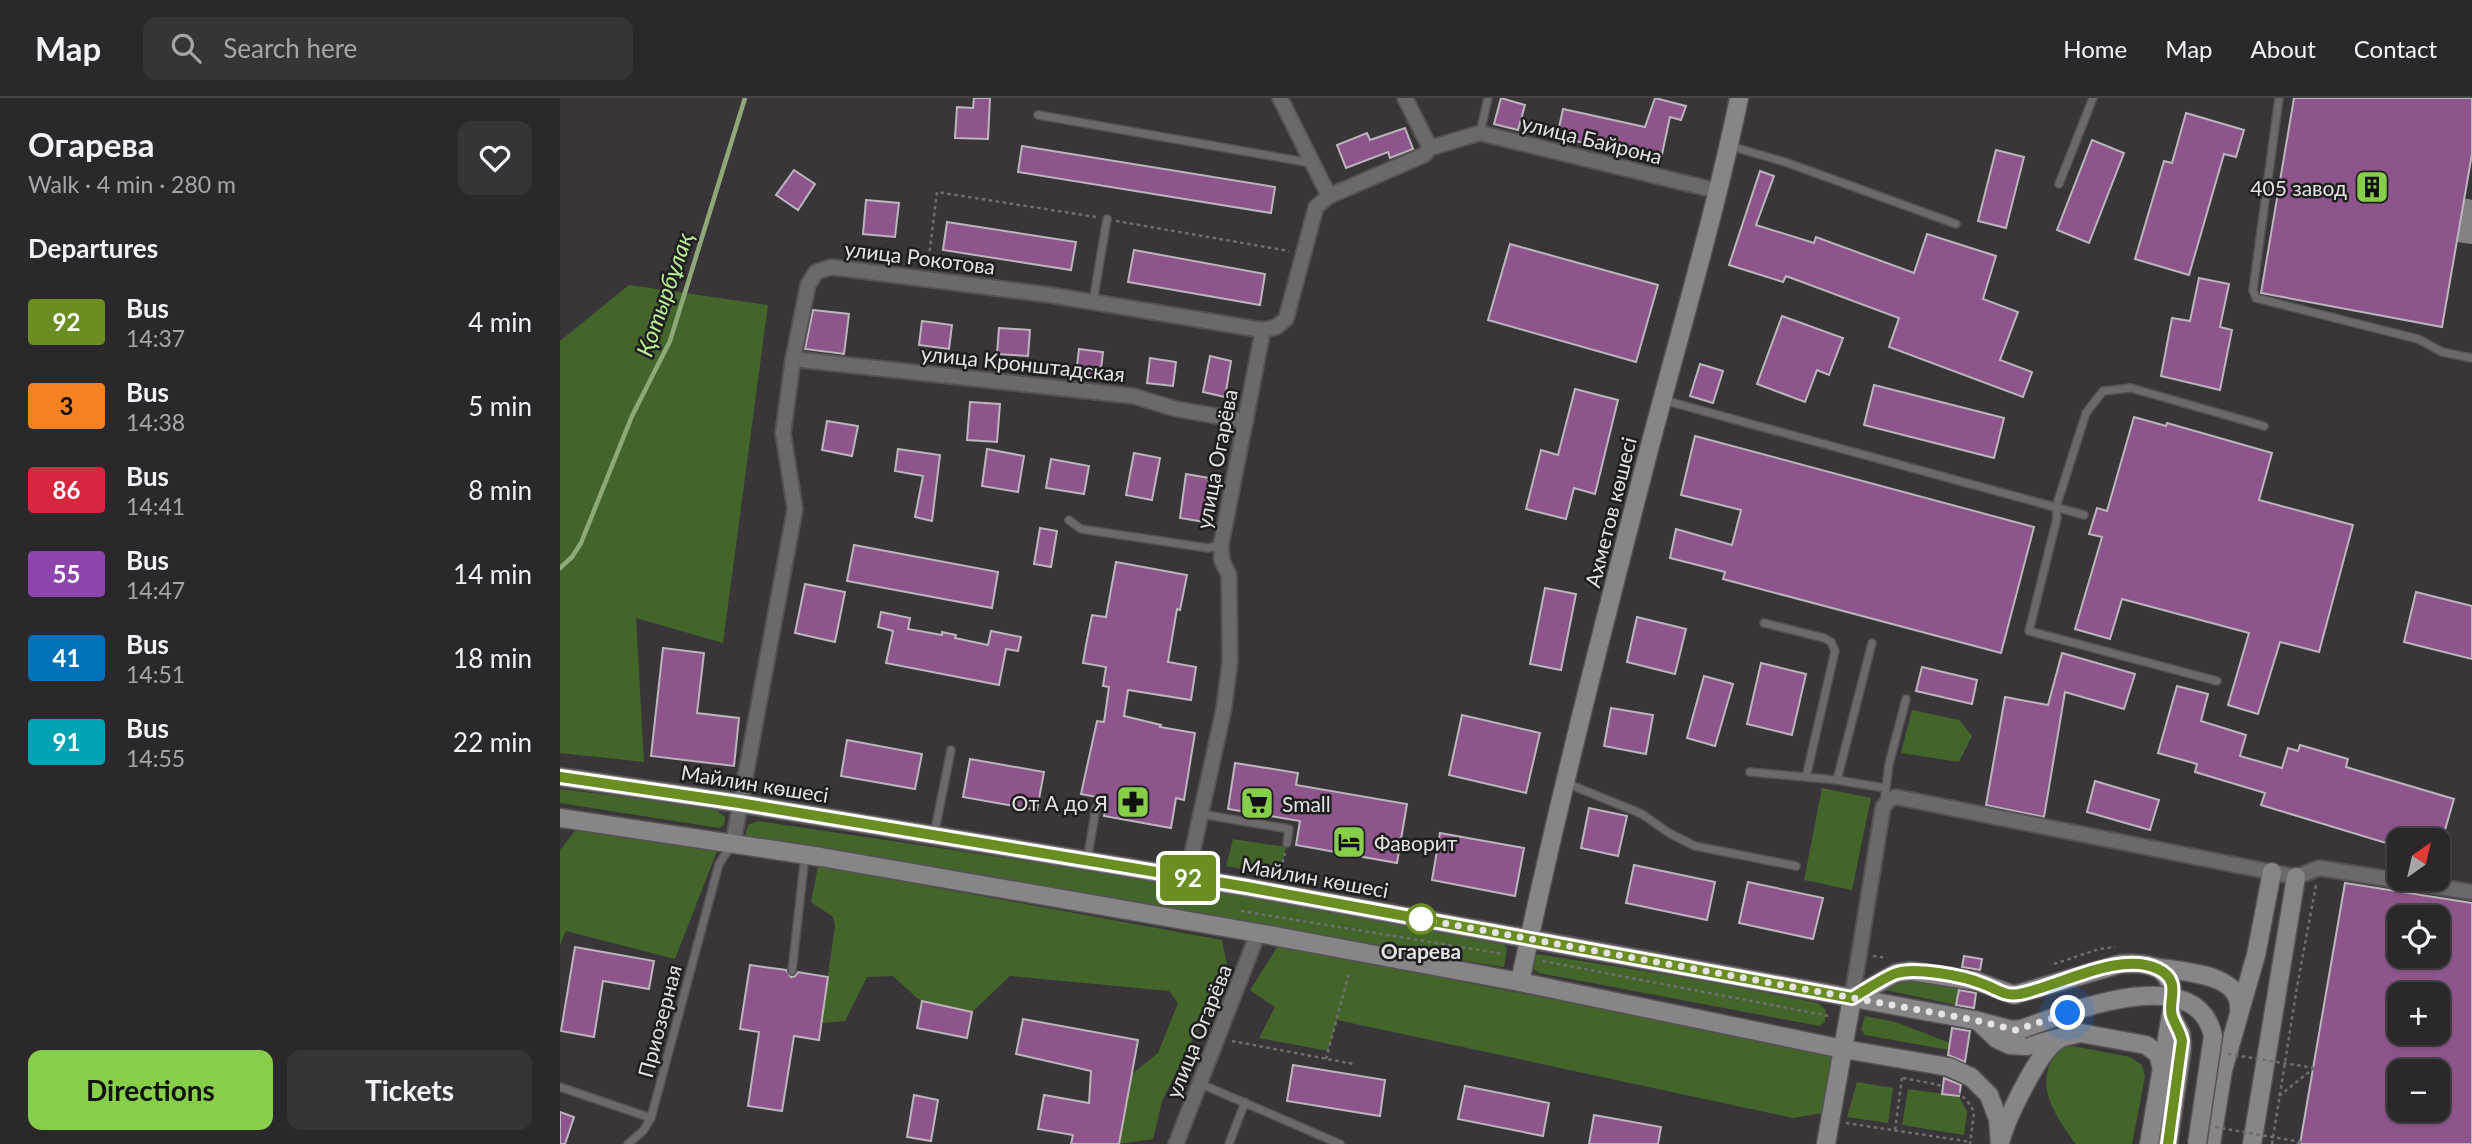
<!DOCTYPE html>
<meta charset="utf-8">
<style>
:root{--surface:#2b282b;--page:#373437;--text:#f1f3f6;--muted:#a6a6a9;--line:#474447;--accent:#87cf4a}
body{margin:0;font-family:Lato,sans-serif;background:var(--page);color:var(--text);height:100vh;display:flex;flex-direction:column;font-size:26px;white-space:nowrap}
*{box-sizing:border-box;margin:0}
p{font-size:23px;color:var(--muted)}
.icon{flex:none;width:38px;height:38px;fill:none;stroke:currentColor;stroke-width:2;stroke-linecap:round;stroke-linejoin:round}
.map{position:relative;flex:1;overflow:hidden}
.drawer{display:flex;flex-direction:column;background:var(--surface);width:560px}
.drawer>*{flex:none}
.badge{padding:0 14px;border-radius:5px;font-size:24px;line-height:46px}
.needle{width:46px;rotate:34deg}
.buttons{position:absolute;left:1827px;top:730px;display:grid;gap:14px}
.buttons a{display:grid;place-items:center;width:63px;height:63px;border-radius:14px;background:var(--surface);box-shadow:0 2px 5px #0004,0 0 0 2px var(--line);font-size:35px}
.you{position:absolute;width:35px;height:35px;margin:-18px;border:5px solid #fff;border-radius:50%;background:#1a73e8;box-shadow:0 0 0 10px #1a73e833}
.map>.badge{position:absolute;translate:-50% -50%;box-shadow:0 0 0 4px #fff}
h2{padding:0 28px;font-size:26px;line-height:63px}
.round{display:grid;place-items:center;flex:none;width:74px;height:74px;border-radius:14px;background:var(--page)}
.overview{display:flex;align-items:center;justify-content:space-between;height:119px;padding:0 28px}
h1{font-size:33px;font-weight:700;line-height:52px}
.primary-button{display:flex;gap:14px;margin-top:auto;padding:14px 28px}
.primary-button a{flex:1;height:80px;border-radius:14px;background:var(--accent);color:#111;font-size:28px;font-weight:700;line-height:80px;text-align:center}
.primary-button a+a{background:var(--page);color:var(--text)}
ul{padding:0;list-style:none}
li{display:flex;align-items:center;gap:21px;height:84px;padding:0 28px}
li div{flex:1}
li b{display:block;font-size:26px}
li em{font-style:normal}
li .badge{min-width:77px;font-weight:700;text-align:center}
header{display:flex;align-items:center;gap:42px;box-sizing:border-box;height:98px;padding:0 35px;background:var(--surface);border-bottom:2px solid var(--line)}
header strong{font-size:33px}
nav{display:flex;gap:38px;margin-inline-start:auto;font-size:24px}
.search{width:490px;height:63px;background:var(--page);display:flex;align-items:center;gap:18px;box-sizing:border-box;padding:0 24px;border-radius:14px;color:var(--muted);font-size:26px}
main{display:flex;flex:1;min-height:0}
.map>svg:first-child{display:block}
.green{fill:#44652a}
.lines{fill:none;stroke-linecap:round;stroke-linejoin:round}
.stream{stroke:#8ea87a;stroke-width:4.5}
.taxiway{stroke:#848083;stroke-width:44}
.building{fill:#8d558c;stroke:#bbb6bb;stroke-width:2;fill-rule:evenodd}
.lane-casing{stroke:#555154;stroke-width:10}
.street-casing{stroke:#555154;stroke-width:18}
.secondary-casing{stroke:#555154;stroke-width:21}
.path{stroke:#716e71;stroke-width:2.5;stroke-dasharray:3.5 3.5;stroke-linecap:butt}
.lane{stroke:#6b696b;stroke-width:7}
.street{stroke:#6b696b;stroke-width:14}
.secondary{stroke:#888588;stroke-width:18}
.secondary-bridge-casing{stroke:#555154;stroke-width:21;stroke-linecap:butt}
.path-bridge{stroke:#716e71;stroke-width:2.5;stroke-dasharray:3.5 3.5;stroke-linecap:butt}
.secondary-bridge{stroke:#888588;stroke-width:18}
.line-casing{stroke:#fff;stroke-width:16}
.line{stroke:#6b8e23;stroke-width:10}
.walk{stroke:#e5e2e4;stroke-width:7;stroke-dasharray:0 12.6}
.stop-dot{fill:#fff;stroke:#6b8e23;stroke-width:3.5}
.labels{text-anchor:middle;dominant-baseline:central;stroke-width:5;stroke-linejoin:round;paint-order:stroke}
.street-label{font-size:21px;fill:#e5e2e4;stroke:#1f1e1f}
.poi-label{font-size:21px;fill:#e5e2e4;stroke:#1f1e1f;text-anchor:end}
.stop-label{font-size:21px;font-weight:bold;fill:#e5e2e4;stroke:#1f1e1f}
.water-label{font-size:23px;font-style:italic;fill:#baf193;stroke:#1f1e1f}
</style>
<header>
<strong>Map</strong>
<div class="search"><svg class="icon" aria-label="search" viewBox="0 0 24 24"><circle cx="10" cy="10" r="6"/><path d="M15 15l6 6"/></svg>Search here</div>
<nav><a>Home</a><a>Map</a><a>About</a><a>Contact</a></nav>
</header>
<main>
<section class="drawer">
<div class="overview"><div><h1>Огарева</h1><p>Walk · 4 min · 280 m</p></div><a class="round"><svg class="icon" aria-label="heart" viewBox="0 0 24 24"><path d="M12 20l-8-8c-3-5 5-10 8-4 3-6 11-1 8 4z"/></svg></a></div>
<h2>Departures</h2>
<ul>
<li><span class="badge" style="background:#6b8e23;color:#fff">92</span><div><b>Bus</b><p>14:37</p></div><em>4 min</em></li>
<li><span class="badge" style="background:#f58220;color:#111">3</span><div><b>Bus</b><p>14:38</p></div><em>5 min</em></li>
<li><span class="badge" style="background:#d7263d;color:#fff">86</span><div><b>Bus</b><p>14:41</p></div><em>8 min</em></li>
<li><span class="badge" style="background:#8e44ad;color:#fff">55</span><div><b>Bus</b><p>14:47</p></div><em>14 min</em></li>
<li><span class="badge" style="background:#0072bc;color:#fff">41</span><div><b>Bus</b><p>14:51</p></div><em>18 min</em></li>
<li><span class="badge" style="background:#00a3b4;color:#fff">91</span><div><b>Bus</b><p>14:55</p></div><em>22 min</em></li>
</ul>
<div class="primary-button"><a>Directions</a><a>Tickets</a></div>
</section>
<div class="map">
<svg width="1912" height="1046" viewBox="0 0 1912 1046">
<rect width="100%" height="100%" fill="#393539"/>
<g class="green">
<path d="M69 187 208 207 163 545 76 520 84 664 0 655V243Z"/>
<path d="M1352 612 1399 622 1412 638 1399 664 1341 655Z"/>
<path d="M1262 690 1311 700 1292 792 1244 782Z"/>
<path d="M0 691 154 710 165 719 164 727 159 730 0 705Z"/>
<path d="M198 723 673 794 943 844 947 851 944 869 633 820 196 746 185 738 188 727Z"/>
<path d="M19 728 157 753 115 861 6 833 0 847V752Z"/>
<path d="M673 741 726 749 719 778 666 768Z"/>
<path d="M258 768 662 842 668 871 602 1003 593 1041 559 1046 572 976 598 955 618 905 609 893 450 878 412 914 358 901 333 878 307 879 285 923 261 925 275 828 273 819 251 804Z"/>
<path d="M718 848 1274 956 1263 1015 1233 1020 777 922 768 953 699 940 715 909 690 892Z"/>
<path d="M978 856 1152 884 1258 905 1266 912 1265 924 1259 928 979 875 970 869V862Z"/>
<path d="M1350 878 1399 886 1396 907 1316 890Z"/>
<path d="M1305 918 1335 924 1390 945 1389 952 1305 937 1301 931Z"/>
<path d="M1503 948H1513L1570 959 1582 967 1585 979 1572 1046H1516L1514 1044C1492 1013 1470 980 1503 948Z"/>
<path d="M1297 984 1333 990 1328 1025 1287 1019Z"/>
<path d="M1348 991 1399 998 1407 1014 1404 1037 1342 1027Z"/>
</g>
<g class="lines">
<path class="stream" d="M0 470 12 459 21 445 72 318 110 243 185 0"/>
<path class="taxiway" d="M1900 122 1912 124"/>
</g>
<g class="building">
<path d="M414 0H430L428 41 395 40 397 9 413 10Z"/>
<path d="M941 0 965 7 958 32 934 26Z"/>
<path d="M1095 0 1126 8 1121 22 1110 19 1101 61 997 39 1003 11 1085 29Z"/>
<path d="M1734 0H1912V56L1882 229 1701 195Z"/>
<path d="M1626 15 1684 32 1676 59 1664 56 1629 177 1575 161 1604 63 1612 65Z"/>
<path d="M845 30 853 51 830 60 828 54 786 70 777 47 807 35 810 42Z"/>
<path d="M1532 42 1564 55 1529 145 1497 132Z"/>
<path d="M462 48 715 89 711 115 458 74Z"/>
<path d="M1436 52 1464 59 1446 130 1418 123Z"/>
<path d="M234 72 255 86 238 112 216 97Z"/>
<path d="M1200 73 1214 78 1196 127 1254 145 1256 139 1354 175 1367 136 1436 158 1423 201 1458 214 1440 262 1472 274 1463 299 1329 249 1339 220 1226 178 1223 184 1169 167Z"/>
<path d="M306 102 339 105 335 139 303 136Z"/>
<path d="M387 124 516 144 511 172 383 152Z"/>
<path d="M950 146 1098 187 1076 264 928 222Z"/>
<path d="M574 152 705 176 700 207 568 184Z"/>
<path d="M1639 180 1669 186 1660 229 1672 232 1660 292 1601 278 1612 220 1630 223Z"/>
<path d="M253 212 289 216 284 256 245 251Z"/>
<path d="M1222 218 1283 240 1269 277 1257 272 1245 304 1197 286Z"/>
<path d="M362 223 392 227 389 251 359 247Z"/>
<path d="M439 230 470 232 468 258 437 256Z"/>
<path d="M519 251 543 254 540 279 516 276Z"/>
<path d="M650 258 671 263 665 299 643 294Z"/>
<path d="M590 260 616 264 613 288 587 285Z"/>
<path d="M1140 266 1163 273 1153 305 1130 298Z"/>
<path d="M1314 287 1444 320 1434 360 1304 327Z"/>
<path d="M1015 291 1058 302 1035 396 1014 390 1006 421 966 411 981 352 998 357Z"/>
<path d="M410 304 440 306 437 344 407 342Z"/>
<path d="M1574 319 1606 328 1607 325 1712 355 1699 402 1793 427 1759 554 1720 544 1698 616 1668 607 1689 535 1562 501 1550 541 1515 531 1542 439 1529 436 1537 410 1547 413Z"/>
<path d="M267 323 298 328 292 358 262 352Z"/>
<path d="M1135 338 1474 429 1441 555 1163 481 1165 474 1110 460 1116 431 1172 447 1181 412 1121 397Z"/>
<path d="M338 351 380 357 372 423 355 419 363 378 335 373Z"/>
<path d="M427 351 464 358 458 394 422 388Z"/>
<path d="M574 355 600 360 592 402 566 397Z"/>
<path d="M491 361 529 368 524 396 486 390Z"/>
<path d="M626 376 650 380 645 424 620 420Z"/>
<path d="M480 430 497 433 491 469 474 466Z"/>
<path d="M294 447 438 474 432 510 287 483Z"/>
<path d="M556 464 627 477 620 512 617 511 608 564 636 569 631 602 568 592 564 618 601 627 600 629 635 635 624 702 616 700 611 730 544 718 547 701 521 696 537 623 544 624 549 589 543 588 546 569 523 565 526 547 532 517 546 519Z"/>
<path d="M245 486 285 494 275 544 235 535Z"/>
<path d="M985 490 1016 496 1001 572 970 566Z"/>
<path d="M1856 494 1912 508V561L1844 544Z"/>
<path d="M321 514 350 520 348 531 382 537V534L396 537 395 540 428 547 431 533 461 539 458 553 446 551 439 587 326 565 333 533 318 529Z"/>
<path d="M1077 519 1126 531 1115 576 1067 564Z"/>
<path d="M103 550 144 555 137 615 179 620 174 668 91 658Z"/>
<path d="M1502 555 1575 576 1564 611 1505 594 1484 719 1426 707 1445 599 1488 607Z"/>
<path d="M1201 565 1246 576 1232 637 1187 626Z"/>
<path d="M1362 569 1417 582 1412 606 1356 593Z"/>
<path d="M1144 578 1173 586 1155 648 1127 640Z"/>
<path d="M1617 588 1648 596 1641 623 1686 637 1680 658 1722 670 1728 650 1738 653 1740 647 1788 661 1786 669 1894 701 1882 742H1839V749L1701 707 1705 695 1635 674 1637 666 1598 655Z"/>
<path d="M1051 610 1093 617 1086 656 1044 648Z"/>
<path d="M902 617 980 635 966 695 889 677Z"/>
<path d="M287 642 362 656 355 691 281 678Z"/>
<path d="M410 661 484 674 477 712 403 699Z"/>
<path d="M675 665 738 675 736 687 847 706 837 765 736 747 740 723 668 711Z"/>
<path d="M1535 683 1599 702 1590 732 1527 714Z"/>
<path d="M1029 710 1067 718 1058 758 1021 750Z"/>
<path d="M880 735 964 750 955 798 872 782Z"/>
<path d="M1074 767 1155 784 1147 822 1066 805Z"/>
<path d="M1188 784 1263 800 1253 841 1179 825Z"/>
<path d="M1785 785 1912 805V1046H1740ZM1839 819H1878V858H1839ZM1839 896H1878V934H1839ZM1839 973H1878V1012H1839Z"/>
<path d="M15 849 94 863 89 891 43 883 34 939 1 933Z"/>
<path d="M1404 858 1422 861 1420 872 1402 869Z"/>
<path d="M190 867 226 872 231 879 235 878 238 874 268 879 259 942 234 938 222 1013 188 1008 199 934 180 931Z"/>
<path d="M1399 892 1416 895 1414 910 1396 907Z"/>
<path d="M362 903 412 914 407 940 357 930Z"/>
<path d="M463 921 578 942 559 1046H511L513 1037 478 1031 484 997 529 1005 531 973 456 956Z"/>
<path d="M1392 930 1410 933 1405 964 1388 957Z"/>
<path d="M733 967 825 982 820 1018 727 1003Z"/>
<path d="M1384 980 1401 987 1399 998 1382 996Z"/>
<path d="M905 988 989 1005 983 1038 898 1021Z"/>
<path d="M354 997 378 1002 371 1043 347 1039Z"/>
<path d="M0 1014 14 1019 5 1046H0Z"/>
<path d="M1034 1017 1101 1029 1098 1046H1029Z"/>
</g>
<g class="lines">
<defs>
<g id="lane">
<path d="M1719 0 1693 192 1696 200 1858 241 1882 254 1912 260"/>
<path d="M478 17 751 65"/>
<path d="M920 35 928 0"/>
<path d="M1170 48 1228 65 1396 126"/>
<path d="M1499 86 1533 0"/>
<path d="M533 204 547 121"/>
<path d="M1103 302 1524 417"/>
<path d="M509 422 521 431 648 450 660 447"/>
<path d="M1204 525 1264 540 1271 544 1275 553 1246 679"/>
<path d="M1657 583 1469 533 1497 420 1496 409 1526 315 1543 293 1571 290 1704 328"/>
<path d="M1190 674 1277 682 1325 690"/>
<path d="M1277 682 1312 545"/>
<path d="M1006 685 1082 716 1109 735 1135 748 1236 768"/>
<path d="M1324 706 1329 666 1346 601"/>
<path d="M641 716 729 731 727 745"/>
<path d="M374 737 391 652"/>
<path d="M527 763 536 710"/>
<path d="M232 873 245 757"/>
<path d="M641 986 780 1046"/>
<path d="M0 989 91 1020"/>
<path d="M68 1046 83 1033 91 1020 159 766 172 746"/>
<path d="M669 1046 685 1004"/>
</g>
<g id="street">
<path d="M720 0 769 98"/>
<path d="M845 0 870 50 920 35 1158 93"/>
<path d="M233 261 573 298 616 311 686 323"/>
<path d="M173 745 235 411 223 335 233 261 248 187 256 174 271 169 490 197 703 232"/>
<path d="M627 779 664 610 670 563 669 477 662 463 661 447 703 232 716 229 726 221 756 109 769 98 864 57 870 50"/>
<path d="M1292 900 1323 709 1330 701 1336 699 1736 779 1759 770 1912 794"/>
<path d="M616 1046 698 835"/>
</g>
<g id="secondary">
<path d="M0 679 179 705 686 789 1414 922 1452 932 1462 931"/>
<path d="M0 720 261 759 698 835 960 884 1283 951 1389 969 1411 979 1429 997 1438 1021 1440 1046"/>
<path d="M1595 869C1622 874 1683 875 1679 912"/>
<path d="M960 884C997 708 1042 533 1087 359 1118 240 1154 121 1179 0"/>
<path d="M1292 900 1336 875 1351 873 1416 883 1454 897 1560 866C1591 863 1614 870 1613 905L1589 1046"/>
<path d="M1421 926 1437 941 1450 947 1467 948 1520 935 1586 947 1598 956 1602 971"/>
<path d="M1441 1041C1447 1020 1479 952 1498 942"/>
<path d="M1266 1046 1292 900"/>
<path d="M1608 1046 1622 950 1621 936 1611 917"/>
<path d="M1651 1046 1663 972 1696 857 1712 774"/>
<path d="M1692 1046 1736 779"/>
</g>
</defs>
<use href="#lane" class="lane-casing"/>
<use href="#street" class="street-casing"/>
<use href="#secondary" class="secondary-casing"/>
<g class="path">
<path d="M556 123 729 153"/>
<path d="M368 167 377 94 536 119"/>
<path d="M719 778 725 755"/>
<path d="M681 813 943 856"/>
<path d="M1313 858 1327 860"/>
<path d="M983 863 1269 918"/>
<path d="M1494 866 1539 851 1555 849"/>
<path d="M672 943 794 966"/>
<path d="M766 961 789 875"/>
<path d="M1343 980C1370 986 1403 986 1414 1015L1410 1046"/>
<path d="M1719 998 1754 970"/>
<path d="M1286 1025 1411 1044"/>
<path d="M1335 1032 1342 980"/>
<path d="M1712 1046 1737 889 1756 787"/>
<path d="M1737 1046 1741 1044"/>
</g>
<use href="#lane" class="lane"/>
<use href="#street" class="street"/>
<use href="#secondary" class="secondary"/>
<defs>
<path id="secondary-bridge" d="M1462 931C1507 915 1637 861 1653 938L1637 1046"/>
</defs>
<use href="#secondary-bridge" class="secondary-bridge-casing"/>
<g class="path-bridge">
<path d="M1668 956 1754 970"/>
<path d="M1655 1029 1741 1044"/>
</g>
<use href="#secondary-bridge" class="secondary-bridge"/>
</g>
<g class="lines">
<defs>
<path id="line" d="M0 679 179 705 687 789 1292 900C1306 892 1320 882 1334 876 1353 868 1404 878 1423 886 1435 890 1446 899 1459 896 1498 889 1560 852 1598 871 1623 883 1607 903 1612 918 1615 927 1620 933 1622 943L1608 1046"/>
</defs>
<use href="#line" class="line-casing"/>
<use href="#line" class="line"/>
<path class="walk" d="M861 821 1414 922 1456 932 1508 915"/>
</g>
<defs>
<symbol id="building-square" viewBox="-11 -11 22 22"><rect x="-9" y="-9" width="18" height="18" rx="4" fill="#87cf4a" stroke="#1f1e1f"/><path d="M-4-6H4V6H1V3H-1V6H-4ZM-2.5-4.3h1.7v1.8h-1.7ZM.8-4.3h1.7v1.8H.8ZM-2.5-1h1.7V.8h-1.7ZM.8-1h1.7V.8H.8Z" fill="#111"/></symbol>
<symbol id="pharmacy-square" viewBox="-11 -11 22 22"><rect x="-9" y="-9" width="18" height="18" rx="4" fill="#87cf4a" stroke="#1f1e1f"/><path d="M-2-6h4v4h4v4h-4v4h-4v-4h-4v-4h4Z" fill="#111"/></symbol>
<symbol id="supermarket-square" viewBox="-11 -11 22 22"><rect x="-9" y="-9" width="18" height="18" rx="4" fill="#87cf4a" stroke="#1f1e1f"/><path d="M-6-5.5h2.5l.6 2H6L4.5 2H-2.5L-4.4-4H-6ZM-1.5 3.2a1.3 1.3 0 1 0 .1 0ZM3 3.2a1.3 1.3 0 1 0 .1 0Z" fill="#111"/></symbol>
<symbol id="hotel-square" viewBox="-11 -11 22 22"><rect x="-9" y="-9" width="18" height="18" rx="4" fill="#87cf4a" stroke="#1f1e1f"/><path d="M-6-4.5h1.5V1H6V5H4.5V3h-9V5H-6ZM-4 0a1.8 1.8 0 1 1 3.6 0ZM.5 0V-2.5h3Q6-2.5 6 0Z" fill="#111"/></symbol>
</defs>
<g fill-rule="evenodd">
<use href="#building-square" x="1793" y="70" width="38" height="38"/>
<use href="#pharmacy-square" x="554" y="685" width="38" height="38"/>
<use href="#supermarket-square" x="678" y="686" width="38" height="38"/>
<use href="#hotel-square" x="770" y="725" width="38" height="38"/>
</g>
<circle class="stop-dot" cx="861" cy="821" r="14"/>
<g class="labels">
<g class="street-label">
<text transform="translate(1032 41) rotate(14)">улица Байрона</text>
<text transform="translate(360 159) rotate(7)">улица Рокотова</text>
<text transform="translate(463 265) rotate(6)">улица Кронштадская</text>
<text transform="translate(656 361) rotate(-79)">улица Огарёва</text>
<text transform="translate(1050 414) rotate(-76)">Ахметов көшесі</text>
<text transform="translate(195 685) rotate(9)">Майлин көшесі</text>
<text transform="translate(755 779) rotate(10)">Майлин көшесі</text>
<text transform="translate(99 923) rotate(-75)">Приозерная</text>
<text transform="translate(638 933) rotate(-68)">улица Огарёва</text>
</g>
<g class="poi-label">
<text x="1787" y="89">405 завод</text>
<text x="548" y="704">От А до Я</text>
<text x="722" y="705" text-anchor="start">Small</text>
<text x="814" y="744" text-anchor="start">Фаворит</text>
</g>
<g class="stop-label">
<text x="861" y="852">Огарева</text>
</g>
<g class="water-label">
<text transform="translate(104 196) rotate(-71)">Қотырбұлақ</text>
</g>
</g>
</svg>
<div class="buttons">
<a><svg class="needle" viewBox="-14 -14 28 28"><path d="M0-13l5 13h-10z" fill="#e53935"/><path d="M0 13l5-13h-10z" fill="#a6a6a9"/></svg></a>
<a><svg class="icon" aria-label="locate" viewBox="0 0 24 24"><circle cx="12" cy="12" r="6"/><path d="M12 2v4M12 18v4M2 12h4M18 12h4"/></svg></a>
<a>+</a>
<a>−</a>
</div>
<div class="you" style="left:1508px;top:915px"></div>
<b class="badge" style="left:628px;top:780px;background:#6b8e23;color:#fff">92</b>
</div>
</main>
